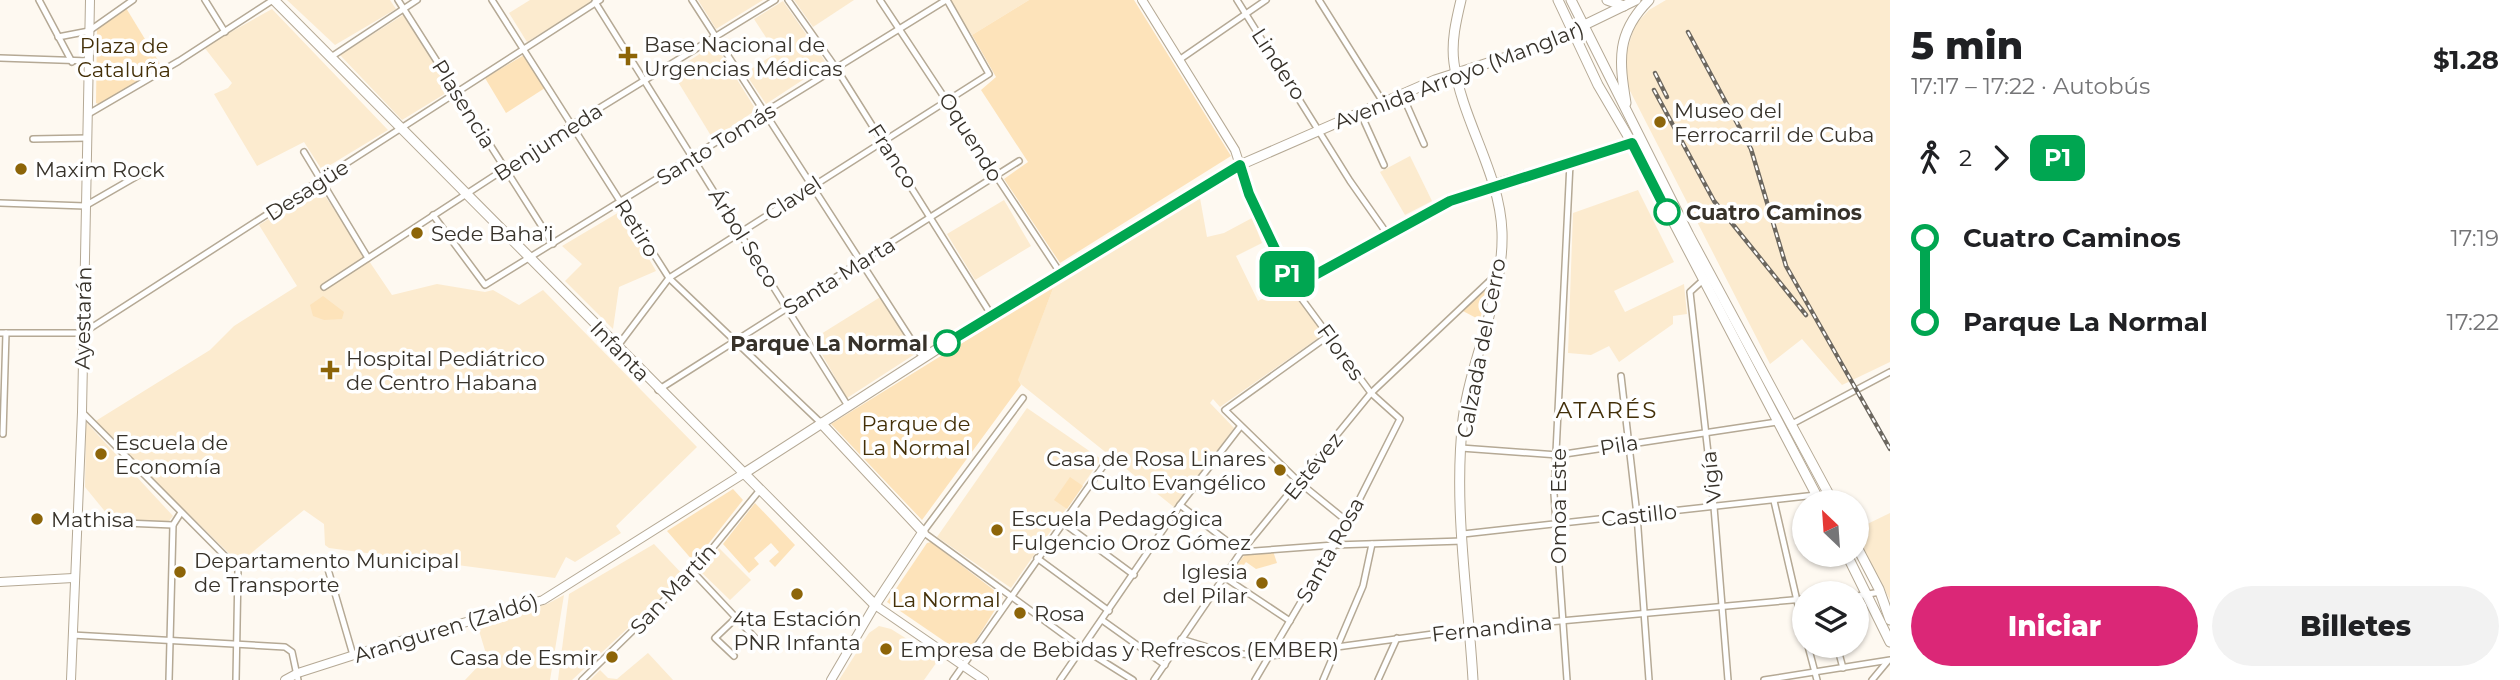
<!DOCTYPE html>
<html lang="es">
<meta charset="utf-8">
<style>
:root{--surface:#fff;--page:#f2f2f2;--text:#202124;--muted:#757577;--accent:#db2777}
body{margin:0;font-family:Montserrat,sans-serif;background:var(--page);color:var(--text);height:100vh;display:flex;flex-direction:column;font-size:26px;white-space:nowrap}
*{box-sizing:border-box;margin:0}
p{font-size:23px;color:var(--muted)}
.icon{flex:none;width:38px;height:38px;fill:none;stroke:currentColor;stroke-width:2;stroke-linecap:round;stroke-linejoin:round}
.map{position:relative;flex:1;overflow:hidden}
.details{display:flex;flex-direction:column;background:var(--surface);width:630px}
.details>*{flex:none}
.badge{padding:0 14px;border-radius:10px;font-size:24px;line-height:46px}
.needle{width:46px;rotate:335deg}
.fabs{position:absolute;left:1792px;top:490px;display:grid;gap:14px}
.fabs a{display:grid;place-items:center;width:77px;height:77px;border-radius:50%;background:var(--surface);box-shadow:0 2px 5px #0004;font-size:35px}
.map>.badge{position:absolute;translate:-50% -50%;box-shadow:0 0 0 4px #fff}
.legs{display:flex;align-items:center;gap:10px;height:77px;padding:0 21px;font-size:23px}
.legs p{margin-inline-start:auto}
.headline{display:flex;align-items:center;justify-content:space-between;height:119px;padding:0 21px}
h1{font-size:38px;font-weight:800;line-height:52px}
.action{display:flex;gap:14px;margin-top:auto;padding:14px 21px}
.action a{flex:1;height:80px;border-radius:42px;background:var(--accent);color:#fff;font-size:28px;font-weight:800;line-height:80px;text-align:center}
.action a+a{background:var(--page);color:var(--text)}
ul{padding:0 21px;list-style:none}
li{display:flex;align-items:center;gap:24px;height:84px;font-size:26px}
li i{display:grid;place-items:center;width:10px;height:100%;margin:0 9px;background:currentColor}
li i::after{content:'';width:18px;height:18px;margin:-9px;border:5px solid;border-radius:50%;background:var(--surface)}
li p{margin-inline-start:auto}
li:first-child i{background:linear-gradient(#0000 50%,currentColor 0)}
li:last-child i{background:linear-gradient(currentColor 50%,#0000 0)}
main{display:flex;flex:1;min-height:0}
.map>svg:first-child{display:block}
.built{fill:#fcebcf}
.green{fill:#fde3ba}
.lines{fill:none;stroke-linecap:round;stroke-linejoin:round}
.street-casing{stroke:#b5a995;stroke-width:8}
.secondary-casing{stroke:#b5a995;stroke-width:10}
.primary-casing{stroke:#b5a995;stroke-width:11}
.street{stroke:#fff;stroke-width:5}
.secondary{stroke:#fff;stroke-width:8}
.primary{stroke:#fff;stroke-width:9}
.rail-casing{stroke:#6c675f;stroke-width:4.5}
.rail{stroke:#fff;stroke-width:2;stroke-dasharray:5;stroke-linecap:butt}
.line-1-casing{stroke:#fff;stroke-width:16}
.line-1{stroke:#00a651;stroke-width:10}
.poi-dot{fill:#8d6509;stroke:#fff;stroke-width:2.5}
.stop-1-dot{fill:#fff;stroke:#00a651;stroke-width:3.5}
.labels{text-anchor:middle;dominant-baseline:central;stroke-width:7;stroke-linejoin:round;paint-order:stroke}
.poi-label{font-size:21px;fill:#37322a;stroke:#fff;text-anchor:start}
.park-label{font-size:21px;fill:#443008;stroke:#fff}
.street-label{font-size:21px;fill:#37322a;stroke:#fff}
.stop-label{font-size:21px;font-weight:bold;fill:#37322a;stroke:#fff;text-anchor:start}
.neighbourhood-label{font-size:23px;letter-spacing:2px;fill:#443009;stroke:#fff}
</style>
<main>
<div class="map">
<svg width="1890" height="680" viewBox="0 0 1890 680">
<rect width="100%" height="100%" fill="#fef9f1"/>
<g class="built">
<path d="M287 0H390L396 9 335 45Z"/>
<path d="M530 0H591L592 2 527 42 509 13Z"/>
<path d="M698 0H763L716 29Z"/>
<path d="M794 0H854L813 27Z"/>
<path d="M952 0H1029L972 35 950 2Z"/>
<path d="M1666 0H1890V362L1842 385 1802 339 1770 364 1628 87 1624 60 1635 25 1649 10Z"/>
<path d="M783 1 827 64 766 104 745 73 776 53 754 19Z"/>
<path d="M272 9 388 130 322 170 304 142 257 166 214 94 228 88 232 83 204 47Z"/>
<path d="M403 15 451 90 402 120 340 55Z"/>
<path d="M715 44 756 110 713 139 672 72Z"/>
<path d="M1410 156 1432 201 1405 215 1380 172Z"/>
<path d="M319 187 392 295 437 284 485 292 493 290 519 305 543 290 697 447 616 526 621 533 575 562 566 557 555 578 329 548 325 545 324 524 304 510 239 563 94 422 210 350 234 326 297 286 259 225Z"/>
<path d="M1638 190 1674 262 1614 291 1625 312 1684 284 1687 314 1673 316V324L1619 362 1609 346 1591 355 1568 353 1573 213Z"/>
<path d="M1200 198 1207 237 1224 233 1252 218 1262 243 1236 256 1258 301 1287 286 1324 334 1220 407 1213 399 1210 403 1234 428 1175 508 1017 381 1054 286Z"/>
<path d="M1004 200 1031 246 975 280 947 234Z"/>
<path d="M621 211 656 271 619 287 613 329 565 281 582 264 562 246Z"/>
<path d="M882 296 915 354 847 398 813 339Z"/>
<path d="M1027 408 1101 459 1011 588 937 537Z"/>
<path d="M86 422 173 516 168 522 112 520 85 487Z"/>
<path d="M1890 513V600L1857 537V529Z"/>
<path d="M654 544 684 576 572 680H558L569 594Z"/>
<path d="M719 548 751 580 730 600 700 571Z"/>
<path d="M564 595 550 680H465L487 657 477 624 547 604Z"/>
<path d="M879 626 891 629 939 659 924 680H839L869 633Z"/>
<path d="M648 653 673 680H590L600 670 608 678 617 679Z"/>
</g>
<g class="green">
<path d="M1029 0H1134L1231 156 1060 263 1004 179 1028 162 981 90 996 77 972 35Z"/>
<path d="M126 8 162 67 100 105 96 103 97 26Z"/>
<path d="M524 55 545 88 506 113 485 78Z"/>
<path d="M1488 285 1480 320 1461 310Z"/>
<path d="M1054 286 1018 380 1021 385 922 520 831 424Z"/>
<path d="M323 296 344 312 342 319 324 320 313 316 310 305Z"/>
<path d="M1070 477 1083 486 1067 509 1054 500Z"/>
<path d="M733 489 743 500 694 562 667 531Z"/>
<path d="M755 503 795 545 775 567 769 561 779 552 771 543 754 558 759 564 749 573 723 544Z"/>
<path d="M931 542 1003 597 968 653 963 654 887 602 927 543Z"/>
<path d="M1273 551 1277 563 1256 569 1246 562 1233 580 1228 577 1246 553Z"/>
</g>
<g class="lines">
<defs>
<g id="street">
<path d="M39 0 72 62"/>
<path d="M205 0 225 32"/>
<path d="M398 0 553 244"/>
<path d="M492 0 669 278 821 423"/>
<path d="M692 0 923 358"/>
<path d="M788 0 836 68 992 316"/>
<path d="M880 0 1061 274"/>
<path d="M1237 0 1350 181 1388 235"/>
<path d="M1319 0 1383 102"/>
<path d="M595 2 848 406"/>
<path d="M58 37 89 31 133 0"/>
<path d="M331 57 417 0"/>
<path d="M0 58 89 61"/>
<path d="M1179 60 1266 0"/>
<path d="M1402 94 1424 144"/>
<path d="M1360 112 1384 165"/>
<path d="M90 113 179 61 273 0"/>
<path d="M33 139 88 138"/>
<path d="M304 152 368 258"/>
<path d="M0 203 85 206 144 172"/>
<path d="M433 215 485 285 946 0"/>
<path d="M1702 281 1690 292 1714 507 1728 680"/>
<path d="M324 287 572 125 775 0"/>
<path d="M0 333H83L600 0"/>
<path d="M1328 336 1225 410 1300 483 1348 522"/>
<path d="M617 347 669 278 989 74 947 0"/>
<path d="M1621 376 1637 515 1649 680"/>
<path d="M658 390 1019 161"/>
<path d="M1023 398 923 532 1082 648 1133 680"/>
<path d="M82 412 238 569 236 680"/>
<path d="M1792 424 1890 372"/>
<path d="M3 434 6 333"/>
<path d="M1461 448 1558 455 1777 422"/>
<path d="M1774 501 1804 631"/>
<path d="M1180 505 1241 552 1334 545 1463 541"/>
<path d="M77 521 173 525 180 514"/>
<path d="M1062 522 1134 575"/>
<path d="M1463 534 1816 495"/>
<path d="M1037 558 1109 611"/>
<path d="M325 559 353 655"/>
<path d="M693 572 757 640"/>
<path d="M1224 577 1290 621"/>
<path d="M1857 596 1880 592"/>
<path d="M1102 620 1165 665"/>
<path d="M72 635 285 647 292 652 298 680"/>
<path d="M1181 639 1227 653 1270 656 1470 629 1804 599"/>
<path d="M1808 646 1817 680"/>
<path d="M1837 646 1843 668"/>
<path d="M734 656 715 638 737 617"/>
<path d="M169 680 173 525"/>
<path d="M582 680 693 572 759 491"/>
<path d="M953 680 1106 462"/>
<path d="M1060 680 1180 505 1240 427"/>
<path d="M1154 680 1241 552 1371 393 1497 274"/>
<path d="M1255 680 1348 522 1400 419 1371 393 1293 287"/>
<path d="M1323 680 1363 586 1372 544"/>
<path d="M1378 680 1397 638"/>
<path d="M1567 680 1554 494 1570 163"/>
<path d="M1764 680 1890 660"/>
<path d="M1872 680 1887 662"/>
</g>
<g id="secondary">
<path d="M1142 0 1235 150 1249 193 1293 287 1450 201 1492 185"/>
<path d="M0 582 73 578"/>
<path d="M71 680 82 412 90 0"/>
<path d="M285 680 298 673 376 648 543 600 743 474"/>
<path d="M831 680 875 605 984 680"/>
</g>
<g id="primary">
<path d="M274 0 875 605 923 532 821 423"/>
<path d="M1461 0C1456 21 1451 42 1454 63 1462 121 1500 173 1502 232 1504 296 1471 357 1463 419 1453 505 1468 594 1473 680"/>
<path d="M1558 0 1598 85 1632 143 1820 502"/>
<path d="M1571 0 1689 235 1833 502"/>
<path d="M1607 0 1624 6"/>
<path d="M1626 103C1619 60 1616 33 1649 0"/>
<path d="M1492 185 1632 143 1634 139"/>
<path d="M743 474 959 335 1240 165 1435 80 1541 46 1636 0"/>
<path d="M1857 547 1879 589 1890 620"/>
<path d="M1847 555 1890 642"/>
</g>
</defs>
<use href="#street" class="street-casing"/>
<use href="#secondary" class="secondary-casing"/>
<use href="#primary" class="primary-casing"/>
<use href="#street" class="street"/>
<use href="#secondary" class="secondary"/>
<use href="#primary" class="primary"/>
<defs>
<g id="rail">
<path d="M1688 32 1751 149 1786 266 1890 449"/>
<path d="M1655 73 1667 97"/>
<path d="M1654 90 1714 201 1806 315"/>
</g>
</defs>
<use href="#rail" class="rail-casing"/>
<use href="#rail" class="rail"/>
</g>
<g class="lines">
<defs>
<path id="line-1" d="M947 343 1240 165 1249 194 1293 287 1450 201 1632 143 1667 212"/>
</defs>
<use href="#line-1" class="line-1-casing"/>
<use href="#line-1" class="line-1"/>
</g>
<g class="poi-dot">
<path d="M624.5 45.5h7v7h7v7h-7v7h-7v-7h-7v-7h7z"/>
<circle cx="1660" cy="122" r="7"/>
<circle cx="21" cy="169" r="7"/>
<circle cx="417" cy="233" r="7"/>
<path d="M326.5 359.5h7v7h7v7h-7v7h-7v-7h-7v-7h7z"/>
<circle cx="101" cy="454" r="7"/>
<circle cx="1280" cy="470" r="7"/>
<circle cx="37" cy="519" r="7"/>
<circle cx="997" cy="530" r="7"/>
<circle cx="180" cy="572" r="7"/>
<circle cx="1262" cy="583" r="7"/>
<circle cx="797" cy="594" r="7"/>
<circle cx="1020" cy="613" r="7"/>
<circle cx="886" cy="649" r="7"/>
<circle cx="612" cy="657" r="7"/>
</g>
<g class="stop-1-dot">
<circle cx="1667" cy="212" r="12"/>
<circle cx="947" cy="343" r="12"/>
</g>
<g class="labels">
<g class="poi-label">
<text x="644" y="44">Base Nacional de<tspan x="644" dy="24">Urgencias Médicas</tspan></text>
<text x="1674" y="110">Museo del<tspan x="1674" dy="24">Ferrocarril de Cuba</tspan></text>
<text x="35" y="169">Maxim Rock</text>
<text x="431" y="233">Sede Baha’i</text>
<text x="346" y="358">Hospital Pediátrico<tspan x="346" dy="24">de Centro Habana</tspan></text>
<text x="115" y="442">Escuela de<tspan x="115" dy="24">Economía</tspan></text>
<text x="1266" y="458" text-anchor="end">Casa de Rosa Linares<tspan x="1266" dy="24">Culto Evangélico</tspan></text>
<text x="1011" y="518">Escuela Pedagógica<tspan x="1011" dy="24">Fulgencio Oroz Gómez</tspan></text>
<text x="51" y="519">Mathisa</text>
<text x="194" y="560">Departamento Municipal<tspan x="194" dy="24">de Transporte</tspan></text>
<text x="1248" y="571" text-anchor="end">Iglesia<tspan x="1248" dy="24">del Pilar</tspan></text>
<text x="1034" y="613">Rosa</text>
<text x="797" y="618" text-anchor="middle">4ta Estación<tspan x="797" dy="24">PNR Infanta</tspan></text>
<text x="900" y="649">Empresa de Bebidas y Refrescos (EMBER)</text>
<text x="598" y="657" text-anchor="end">Casa de Esmir</text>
</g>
<g class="park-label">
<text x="124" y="45">Plaza de<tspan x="124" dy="24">Cataluña</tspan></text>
<text x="916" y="423">Parque de<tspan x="916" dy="24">La Normal</tspan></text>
<text x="946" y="599">La Normal</text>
</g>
<g class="street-label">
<text transform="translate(1279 64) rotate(57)">Lindero</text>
<text transform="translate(1459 75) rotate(-21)">Avenida Arroyo (Manglar)</text>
<text transform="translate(464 104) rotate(58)">Plasencia</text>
<text transform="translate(971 137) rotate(58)">Oquendo</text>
<text transform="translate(548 142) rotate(-33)">Benjumeda</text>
<text transform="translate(716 144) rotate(-32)">Santo Tomás</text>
<text transform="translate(893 156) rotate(57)">Franco</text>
<text transform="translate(307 190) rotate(-33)">Desagüe</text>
<text transform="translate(793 198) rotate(-33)">Clavel</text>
<text transform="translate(637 228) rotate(58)">Retiro</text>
<text transform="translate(744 238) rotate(58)">Árbol Seco</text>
<text transform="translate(839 276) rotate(-32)">Santa Marta</text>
<text transform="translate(83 318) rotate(-89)">Ayestarán</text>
<text transform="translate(1481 348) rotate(-79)">Calzada del Cerro</text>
<text transform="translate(620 351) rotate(46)">Infanta</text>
<text transform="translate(1341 352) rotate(54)">Flores</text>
<text transform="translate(1619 445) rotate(-9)">Pila</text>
<text transform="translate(1313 466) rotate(-51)">Estévez</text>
<text transform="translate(1711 477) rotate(-96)">Vigía</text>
<text transform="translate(1558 506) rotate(-90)">Omoa Este</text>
<text transform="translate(1639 515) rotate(-6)">Castillo</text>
<text transform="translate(1330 550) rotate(-61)">Santa Rosa</text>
<text transform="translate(673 589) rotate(-47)">San Martín</text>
<text transform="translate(446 628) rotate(-17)">Aranguren (Zaldó)</text>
<text transform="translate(1492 628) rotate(-6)">Fernandina</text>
</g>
<g class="stop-label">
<text x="1686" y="212">Cuatro Caminos</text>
<text x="928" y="343" text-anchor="end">Parque La Normal</text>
</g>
<g class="neighbourhood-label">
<text x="1607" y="410">ATARÉS</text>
</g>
</g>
</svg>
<div class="fabs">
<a><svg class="needle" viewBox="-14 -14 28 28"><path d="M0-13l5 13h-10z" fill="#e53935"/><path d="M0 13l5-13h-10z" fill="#757577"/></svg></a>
<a><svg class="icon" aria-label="layers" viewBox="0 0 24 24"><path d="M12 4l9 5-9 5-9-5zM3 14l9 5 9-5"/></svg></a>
</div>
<b class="badge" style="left:1287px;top:274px;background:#00a651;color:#fff">P1</b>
</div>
<section class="details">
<div class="headline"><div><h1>5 min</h1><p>17:17 – 17:22 · Autobús</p></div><b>$1.28</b></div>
<div class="legs"><svg class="icon" aria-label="walk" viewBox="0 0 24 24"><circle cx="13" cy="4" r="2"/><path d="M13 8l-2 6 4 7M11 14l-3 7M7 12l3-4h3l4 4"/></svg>2<svg class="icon" aria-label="forward" viewBox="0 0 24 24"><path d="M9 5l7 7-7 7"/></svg><b class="badge" style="background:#00a651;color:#fff">P1</b></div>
<ul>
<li><i style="color:#00a651"></i><b>Cuatro Caminos</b><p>17:19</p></li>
<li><i style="color:#00a651"></i><b>Parque La Normal</b><p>17:22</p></li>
</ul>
<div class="action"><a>Iniciar</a><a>Billetes</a></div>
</section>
</main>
